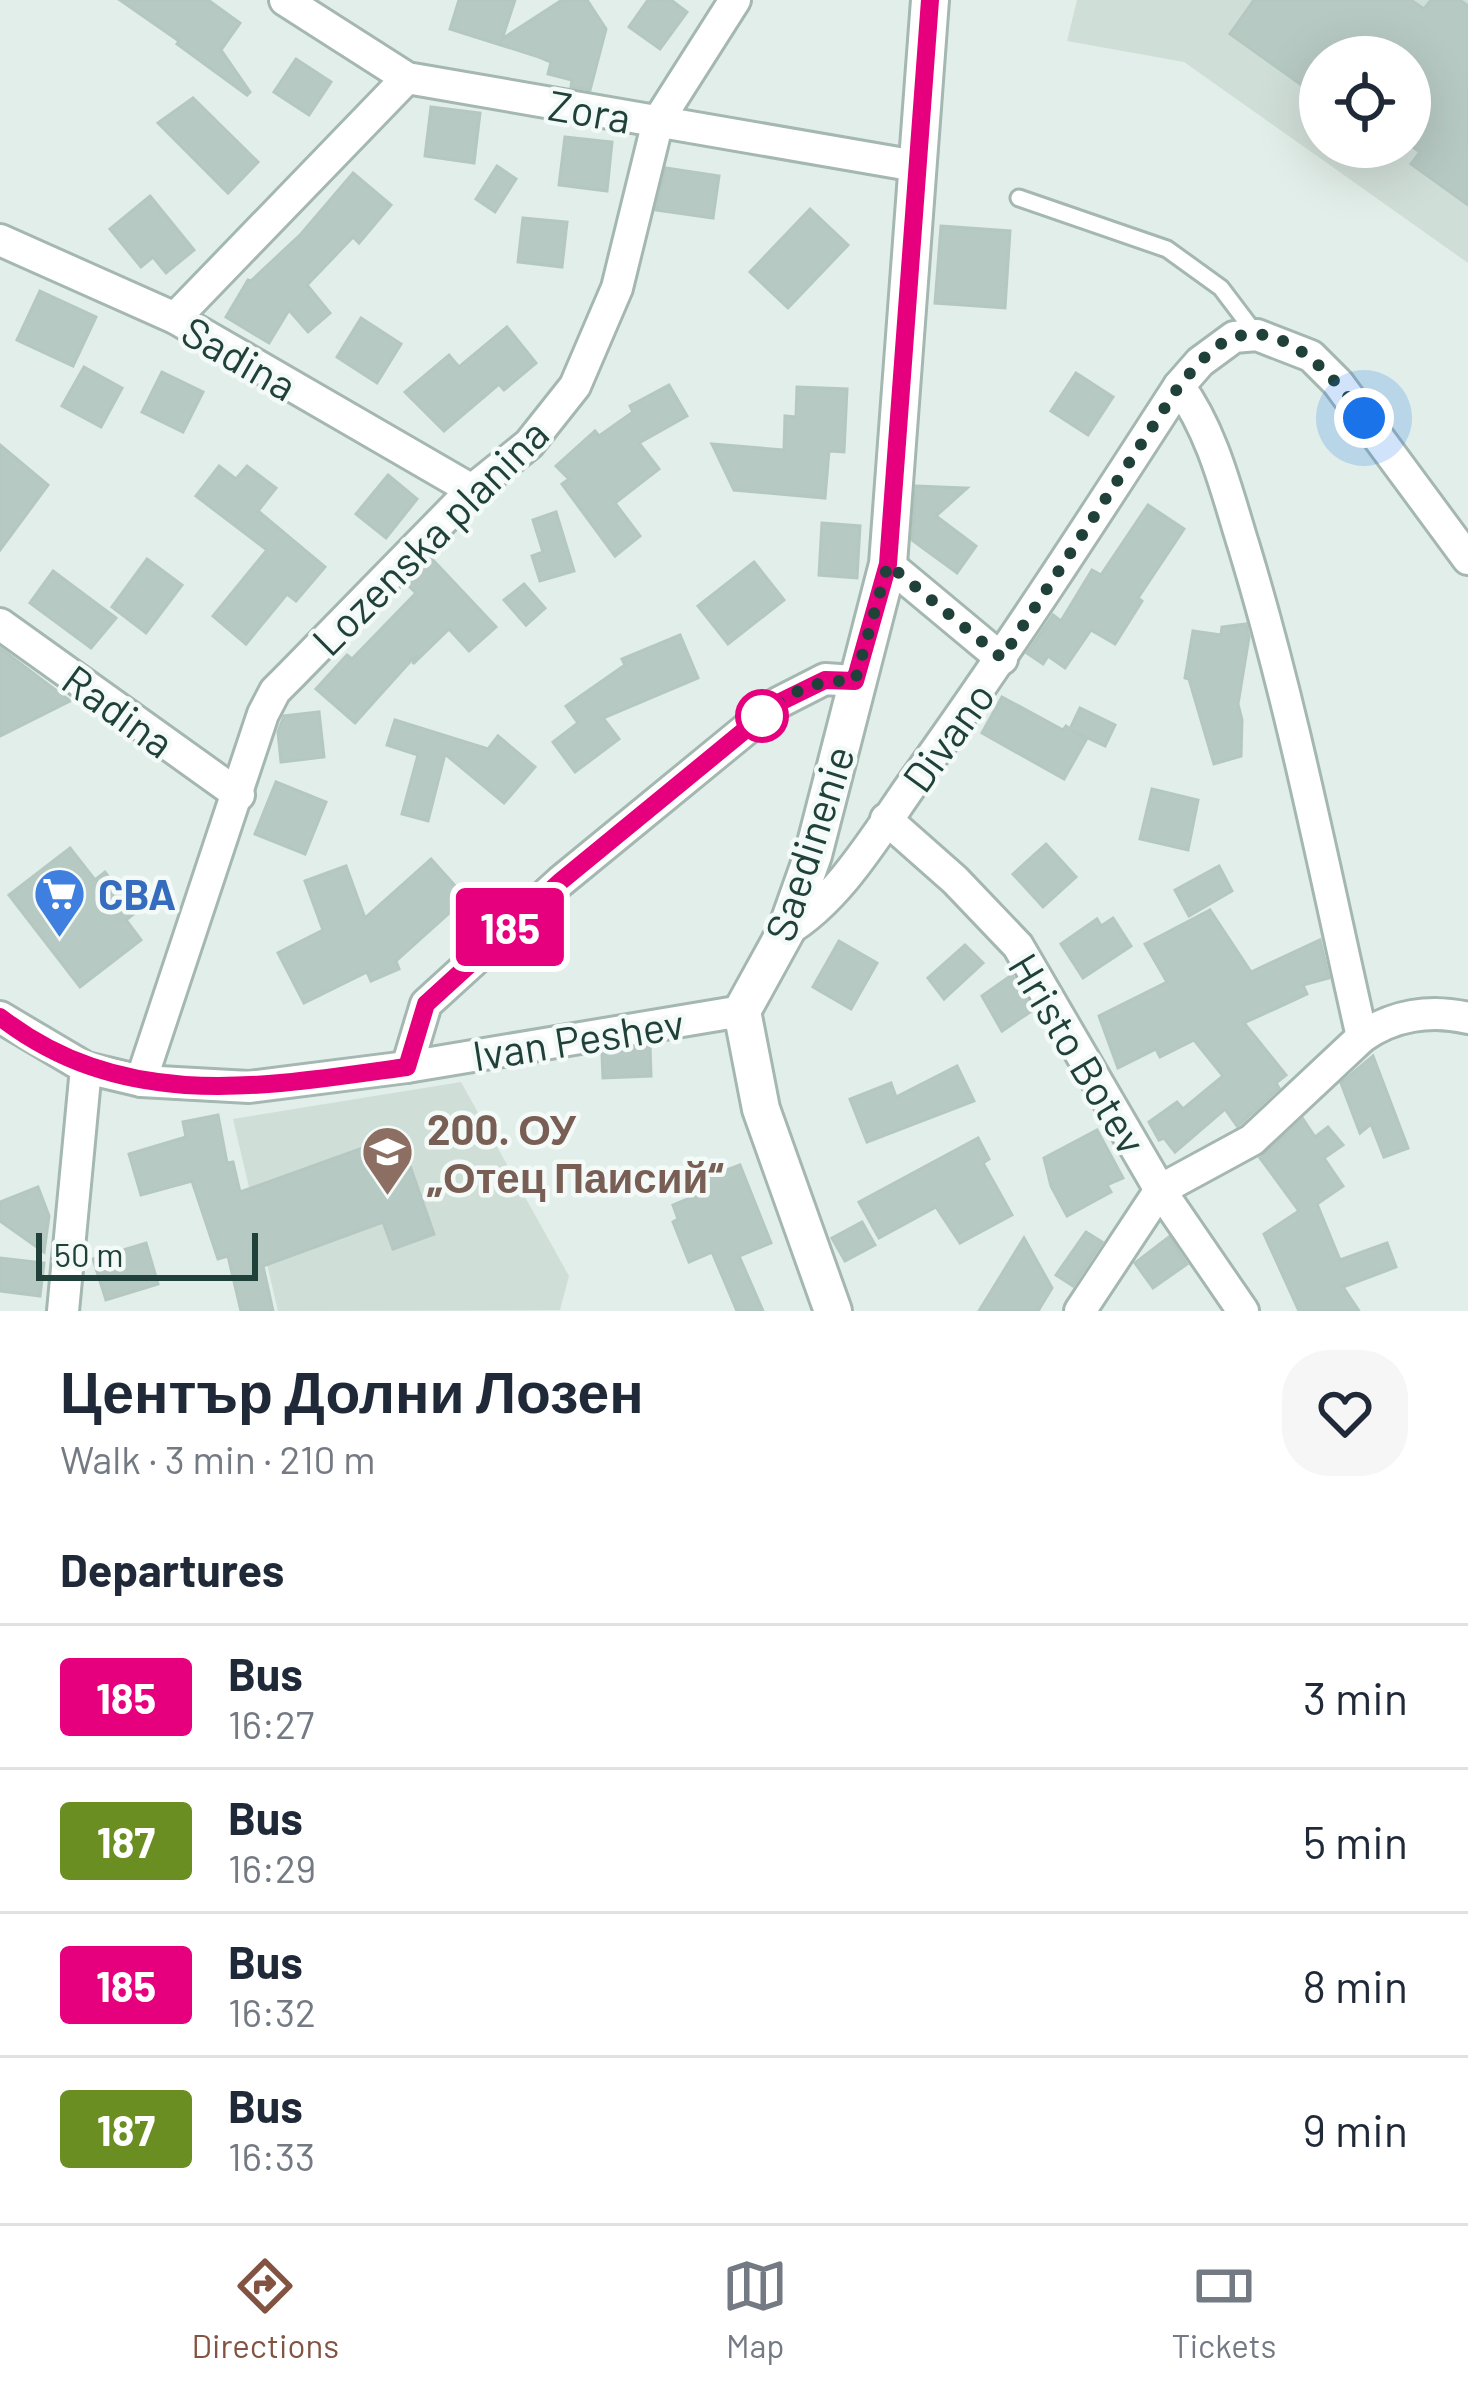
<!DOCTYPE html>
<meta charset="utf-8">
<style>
:root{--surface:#fff;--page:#f6f6f7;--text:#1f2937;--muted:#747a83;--line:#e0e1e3;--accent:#835342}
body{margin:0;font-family:Barlow,sans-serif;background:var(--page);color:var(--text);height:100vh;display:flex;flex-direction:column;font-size:45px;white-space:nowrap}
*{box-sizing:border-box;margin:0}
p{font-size:39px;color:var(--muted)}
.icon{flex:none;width:66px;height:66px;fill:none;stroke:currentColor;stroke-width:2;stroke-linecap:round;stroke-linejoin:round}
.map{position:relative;height:1311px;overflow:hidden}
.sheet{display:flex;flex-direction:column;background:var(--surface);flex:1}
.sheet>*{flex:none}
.badge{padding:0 24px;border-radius:9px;font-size:42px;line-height:78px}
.tools{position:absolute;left:1299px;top:36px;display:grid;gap:24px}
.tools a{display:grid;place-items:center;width:132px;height:132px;border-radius:50%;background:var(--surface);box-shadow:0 12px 48px #0002;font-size:60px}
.scale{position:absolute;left:36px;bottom:30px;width:222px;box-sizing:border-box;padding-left:12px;border:6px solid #20413a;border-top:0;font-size:33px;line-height:42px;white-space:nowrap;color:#20413a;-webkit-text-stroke:9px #f3faf7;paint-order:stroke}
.you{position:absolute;width:60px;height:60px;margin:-30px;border:9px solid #fff;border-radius:50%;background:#1a73e8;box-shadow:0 0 0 18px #1a73e833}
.map>.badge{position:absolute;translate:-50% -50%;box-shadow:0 0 0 6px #fff}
h2{padding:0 60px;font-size:45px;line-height:108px}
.round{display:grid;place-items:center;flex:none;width:126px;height:126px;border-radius:48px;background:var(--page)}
.head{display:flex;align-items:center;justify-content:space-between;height:204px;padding:0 60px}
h1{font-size:57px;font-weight:700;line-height:90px}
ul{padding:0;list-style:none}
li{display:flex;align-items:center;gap:36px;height:144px;padding:0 60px;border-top:3px solid var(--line)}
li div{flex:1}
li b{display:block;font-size:45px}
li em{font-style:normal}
li .badge{min-width:132px;font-weight:700;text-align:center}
.dock{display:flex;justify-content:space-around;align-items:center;height:168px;border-top:3px solid var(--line);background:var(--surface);font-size:33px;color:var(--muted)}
.dock a{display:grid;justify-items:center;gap:6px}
.dock .current{color:var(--accent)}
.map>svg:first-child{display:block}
.built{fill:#d0ded8;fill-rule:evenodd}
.building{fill:#b7c9c3;stroke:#b4c8c1;stroke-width:3}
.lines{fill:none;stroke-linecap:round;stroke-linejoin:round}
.service-casing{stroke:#a4b7b1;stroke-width:21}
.minor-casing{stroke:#a4b7b1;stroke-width:36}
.tertiary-casing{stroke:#a4b7b1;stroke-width:42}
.service{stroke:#fff;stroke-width:15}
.minor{stroke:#fff;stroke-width:30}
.tertiary{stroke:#fff;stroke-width:36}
.line-casing{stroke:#fff;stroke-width:27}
.line{stroke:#e6007e;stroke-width:18}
.walk{stroke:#20413a;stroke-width:12;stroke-dasharray:0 21.6}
.stop-dot{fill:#fff;stroke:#e6007e;stroke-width:6}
.labels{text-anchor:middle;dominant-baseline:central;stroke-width:9;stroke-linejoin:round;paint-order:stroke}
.street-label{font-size:42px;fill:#20413a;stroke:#f3faf7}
.shop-label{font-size:42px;font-weight:bold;fill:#366cbe;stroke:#f3faf7;text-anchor:start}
.education-label{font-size:42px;font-weight:bold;fill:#785e54;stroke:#f3faf7;text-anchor:start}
</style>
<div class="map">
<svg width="1468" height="1311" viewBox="0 0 1468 1311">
<rect width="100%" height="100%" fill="#e2eee9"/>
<g class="built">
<path d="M1077 0H1468V263L1184 62 1067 41ZM1320 57H1410V147H1320Z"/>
<path d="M461 1082 569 1276 560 1310 278 1311 233 1119Z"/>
</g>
<g class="building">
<path d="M120 0H208L240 23 221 50 250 92 247 95 177 44 179 41Z"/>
<path d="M459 0H515L502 39 562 0H587L606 29 590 90 571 87 572 80 548 74 551 62 539 57 450 29Z"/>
<path d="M648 0H671L687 12 660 49 629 27Z"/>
<path d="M1254 0H1411L1424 9 1431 0H1460L1468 6V205L1411 164 1420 152 1410 145V57H1320V98L1230 34Z"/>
<path d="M296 59 331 82 309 115 274 92Z"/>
<path d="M193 98 258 162 228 193 158 123Z"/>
<path d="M431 107 480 113 474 163 425 156Z"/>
<path d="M565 137 612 142 607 191 559 185Z"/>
<path d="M497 166 516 179 495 212 476 199Z"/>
<path d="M666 168 719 176 713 218 656 210Z"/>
<path d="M353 173 391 205 359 243 353 237 307 285 330 313 308 332 289 310 269 343 226 317 248 280 251 281 301 234Z"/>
<path d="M150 196 194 250 166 273 153 257 141 267 110 229Z"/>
<path d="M810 209 848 245 788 308 750 272Z"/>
<path d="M523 218 567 222 562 267 518 262Z"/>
<path d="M941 226 1010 231 1005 308 935 303Z"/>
<path d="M40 291 96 317 73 366 17 340Z"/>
<path d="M361 318 401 344 377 383 337 357Z"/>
<path d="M507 327 536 363 504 390 499 384 444 431 405 392 449 355 459 367Z"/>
<path d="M84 367 122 388 101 427 62 406Z"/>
<path d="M162 372 203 392 183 432 142 412Z"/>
<path d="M1076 373 1113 397 1088 435 1051 411Z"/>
<path d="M669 385 687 416 639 443 659 469 615 503 640 536 615 556 562 484 569 479 556 466 595 431 599 436 633 412 630 406Z"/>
<path d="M797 387 847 389 844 452 829 451 825 498 734 490 712 444 784 450 785 416 796 417Z"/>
<path d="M0 445 48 485 0 550Z"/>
<path d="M219 466 236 479 247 466 276 488 258 511 325 567 296 601 287 594 246 644 213 616 267 550 196 496Z"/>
<path d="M388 475 417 499 386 538 356 514Z"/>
<path d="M916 486 967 488 936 516 976 546 957 573 912 540Z"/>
<path d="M1148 505 1184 529 1138 598 1142 601 1115 644 1091 630 1065 668 1048 656 1043 664 1027 653 1053 615 1061 621 1092 570 1101 575Z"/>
<path d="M556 512 574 571 540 581 532 556 543 552 533 520Z"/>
<path d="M822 523 860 526 857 578 819 575Z"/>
<path d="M147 559 182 585 146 633 112 607Z"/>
<path d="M432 559 496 627 469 651 449 629 413 664 416 655 355 723 316 689 347 655 352 659 416 593 407 584Z"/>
<path d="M754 562 784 600 728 644 698 606Z"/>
<path d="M53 571 116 618 91 648 30 603Z"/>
<path d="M524 584 545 608 526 625 504 600Z"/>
<path d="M1246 624 1249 637 1238 704 1242 720 1241 756 1214 764 1189 679 1185 678 1193 631 1221 635 1222 627Z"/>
<path d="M680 635 698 678 603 718 619 739 575 772 553 742 578 723 566 706 625 665 622 659Z"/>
<path d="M0 648 70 701 0 736Z"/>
<path d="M1002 697 1063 730 1066 726 1070 729 1080 708 1115 725 1105 746 1073 731 1086 740 1064 779 982 733Z"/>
<path d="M319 712 324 757 281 762 278 732 284 716Z"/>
<path d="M395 720 488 749 498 736 535 767 504 803 445 754 428 821 402 814 418 755 387 745Z"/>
<path d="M276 782 326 802 305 854 255 834Z"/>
<path d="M1152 789 1198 800 1188 850 1140 839Z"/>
<path d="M1046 844 1076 877 1043 907 1013 874Z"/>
<path d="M70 848 95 880 105 872 136 912 126 920 141 940 80 987 9 895Z"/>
<path d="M431 859 466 898 396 961 399 969 371 981 367 972 304 1003 278 953 323 930 305 881 346 866 365 918Z"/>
<path d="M1219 866 1232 891 1189 916 1175 890Z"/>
<path d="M1210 910 1251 972 1320 940 1329 978 1303 985 1307 994 1244 1023 1286 1075 1276 1083 1279 1088 1240 1124 1237 1126 1225 1109 1175 1152 1164 1138 1159 1140 1149 1122 1177 1102 1183 1109 1223 1076 1194 1040 1160 1057 1156 1049 1118 1068 1099 1016 1167 982 1145 944Z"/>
<path d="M1113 918 1131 946 1083 978 1061 944 1097 919 1101 926Z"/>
<path d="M839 941 877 963 851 1009 813 987Z"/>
<path d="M965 945 983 963 944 999 928 978Z"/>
<path d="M1012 975 1033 1010 1002 1031 982 996Z"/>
<path d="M650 1046 651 1076 603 1078 602 1054Z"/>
<path d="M1373 1056 1408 1148 1384 1157 1371 1124 1360 1133 1341 1083Z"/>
<path d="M957 1066 974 1101 867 1142 850 1099 891 1083 896 1097Z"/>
<path d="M218 1115 227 1163 233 1162 240 1192 399 1135 434 1234 393 1249 383 1222 263 1266 273 1311H241L228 1256 218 1259 192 1181 141 1195 129 1154 186 1137 183 1122Z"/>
<path d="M1303 1119 1315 1137 1328 1127 1343 1145 1324 1158 1343 1186 1317 1204 1340 1260 1387 1243 1396 1267 1343 1287 1359 1311H1299L1264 1234 1299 1211 1260 1158Z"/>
<path d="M1097 1130 1123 1178 1107 1185 1111 1192 1067 1216 1051 1186 1044 1158Z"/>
<path d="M978 1138 989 1159 983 1163 1012 1215 960 1243 936 1207 879 1238 859 1202Z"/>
<path d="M740 1165 771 1243 739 1256 763 1311H737L712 1252 689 1262 673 1222 678 1219 673 1205 704 1192 700 1180Z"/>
<path d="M38 1187 49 1216 44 1252 0 1221V1202Z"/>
<path d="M862 1222 875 1245 845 1261 832 1238Z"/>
<path d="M1086 1232 1102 1242 1073 1286 1056 1275Z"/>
<path d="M1169 1237 1187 1264 1153 1288 1135 1263Z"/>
<path d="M1024 1238 1052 1288 1038 1311H979Z"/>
<path d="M146 1243 158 1284 106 1300 93 1259Z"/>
<path d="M0 1258 44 1263 40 1296 0 1291Z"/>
</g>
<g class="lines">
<defs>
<path id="service" d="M1019 198 1167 249 1221 288 1255 333"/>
<g id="minor">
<path d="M285 0 407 78 916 166"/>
<path d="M0 240 175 318 472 490"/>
<path d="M175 318 407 78"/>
<path d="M1179 386C1213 432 1227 493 1244 547 1293 708 1325 874 1362 1037"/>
<path d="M888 564 1002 659"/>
<path d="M0 624 239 795"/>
<path d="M886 819 955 880 1018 946 1160 1190 1243 1311"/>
<path d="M786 931C840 899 878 832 915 780 1007 652 1093 519 1179 386L1200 362 1234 337 1257 335 1311 356 1338 383 1468 559"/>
<path d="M0 1017 86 1068 141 1081 249 1087 407 1067 742 1011"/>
<path d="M407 1067 426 1004 561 881 778 703 825 679 855 681"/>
<path d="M141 1081 263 714 275 691 291 675 472 490 529 444 575 386 617 288 658 121 735 0"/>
<path d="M63 1311 86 1068"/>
<path d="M1080 1311 1160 1190 1252 1140 1362 1037C1393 1015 1431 1009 1468 1018"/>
</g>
<path id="tertiary" d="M833 1311 761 1109 742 1011 786 931 813 855 888 564 930 0"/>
</defs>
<use href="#service" class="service-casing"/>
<use href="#minor" class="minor-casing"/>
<use href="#tertiary" class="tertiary-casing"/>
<use href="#service" class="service"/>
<use href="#minor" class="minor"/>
<use href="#tertiary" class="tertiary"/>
</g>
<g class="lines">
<defs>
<path id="line" d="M0 1017C124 1113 263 1087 407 1067L426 1004 561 881 778 703 825 680 855 681 888 564 930 0"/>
</defs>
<use href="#line" class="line-casing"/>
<use href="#line" class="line"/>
<path class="walk" d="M762 716C793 690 815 679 855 681L888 564 1002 658 1179 386C1194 369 1213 344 1235 337 1288 320 1338 382 1364 418"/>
</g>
<defs>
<symbol id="supermarket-pin" viewBox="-11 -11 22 30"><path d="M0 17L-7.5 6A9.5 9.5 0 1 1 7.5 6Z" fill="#3f7fe0" stroke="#f3faf7"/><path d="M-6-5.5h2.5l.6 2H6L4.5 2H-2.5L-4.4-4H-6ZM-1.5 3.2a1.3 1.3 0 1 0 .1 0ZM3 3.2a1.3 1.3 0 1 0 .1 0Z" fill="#fff"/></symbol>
<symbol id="school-pin" viewBox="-11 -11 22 30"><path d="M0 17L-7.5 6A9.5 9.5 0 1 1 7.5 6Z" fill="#8d6e63" stroke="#f3faf7"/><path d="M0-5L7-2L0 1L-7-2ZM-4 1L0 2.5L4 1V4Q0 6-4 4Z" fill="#fff"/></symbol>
</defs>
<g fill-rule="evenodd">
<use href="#supermarket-pin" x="30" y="864" width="59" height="81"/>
<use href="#school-pin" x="358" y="1122" width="59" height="81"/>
</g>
<circle class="stop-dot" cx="762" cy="716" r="24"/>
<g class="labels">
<g class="street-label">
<text transform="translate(590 110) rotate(10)">Zora</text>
<text transform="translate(240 357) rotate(30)">Sadina</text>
<text transform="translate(429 536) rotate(-45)">Lozenska planina</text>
<text transform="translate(119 710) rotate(36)">Radina</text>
<text transform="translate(947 736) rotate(-54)">Divano</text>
<text transform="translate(808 843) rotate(-72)">Saedinenie</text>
<text transform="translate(578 1038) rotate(-9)">Ivan Peshev</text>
<text transform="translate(1079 1053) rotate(59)">Hristo Botev</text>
</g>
<g class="shop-label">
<text x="98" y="893">CBA</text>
</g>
<g class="education-label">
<text x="427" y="1128">200. ОУ<tspan x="427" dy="48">„Отец Паисий“</tspan></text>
</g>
</g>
</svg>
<div class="tools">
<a><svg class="icon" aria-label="locate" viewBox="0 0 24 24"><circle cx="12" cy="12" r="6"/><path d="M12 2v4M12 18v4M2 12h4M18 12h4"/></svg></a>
</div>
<div class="scale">50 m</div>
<div class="you" style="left:1364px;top:418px"></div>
<b class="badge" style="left:510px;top:927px;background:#e6007e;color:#fff">185</b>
</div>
<section class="sheet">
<div class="head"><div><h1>Център Долни Лозен</h1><p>Walk · 3 min · 210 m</p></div><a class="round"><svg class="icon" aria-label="heart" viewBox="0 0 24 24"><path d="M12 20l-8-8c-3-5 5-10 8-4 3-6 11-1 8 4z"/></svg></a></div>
<h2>Departures</h2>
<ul>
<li><span class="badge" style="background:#e6007e;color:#fff">185</span><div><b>Bus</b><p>16:27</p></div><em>3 min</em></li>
<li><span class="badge" style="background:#6b8e23;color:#fff">187</span><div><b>Bus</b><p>16:29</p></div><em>5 min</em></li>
<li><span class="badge" style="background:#e6007e;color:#fff">185</span><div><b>Bus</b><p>16:32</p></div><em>8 min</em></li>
<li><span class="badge" style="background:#6b8e23;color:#fff">187</span><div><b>Bus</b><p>16:33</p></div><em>9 min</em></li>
</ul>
</section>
<nav class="dock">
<a class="current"><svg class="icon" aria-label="directions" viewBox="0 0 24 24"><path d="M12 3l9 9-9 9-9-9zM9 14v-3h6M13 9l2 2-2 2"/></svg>Directions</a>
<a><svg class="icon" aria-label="map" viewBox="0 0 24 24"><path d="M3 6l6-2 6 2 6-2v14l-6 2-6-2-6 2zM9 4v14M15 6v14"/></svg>Map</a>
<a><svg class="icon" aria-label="tickets" viewBox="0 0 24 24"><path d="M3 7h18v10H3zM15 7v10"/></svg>Tickets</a>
</nav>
